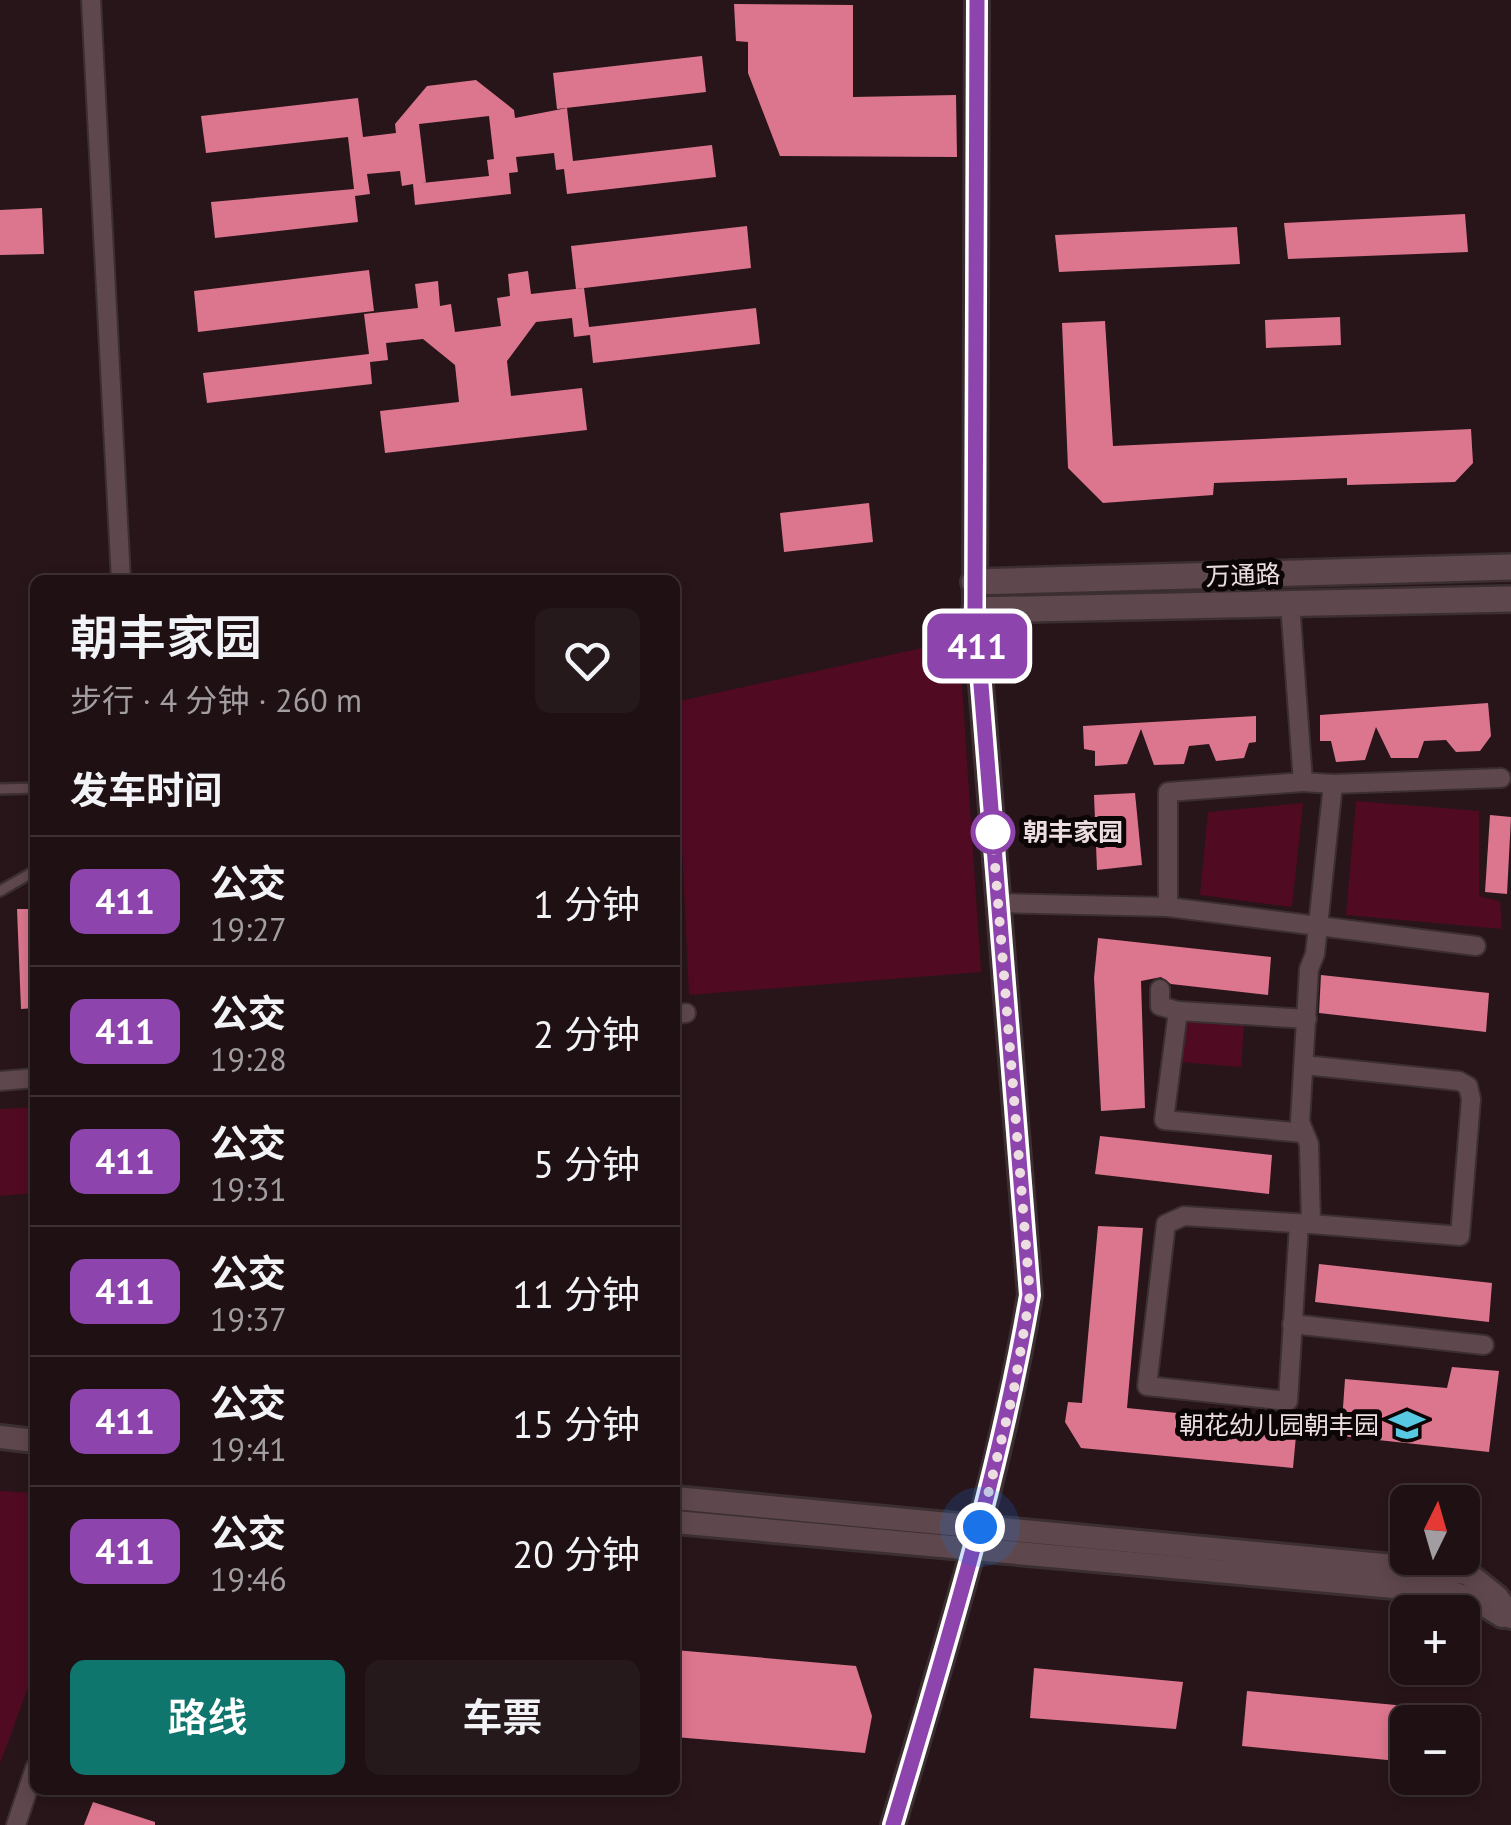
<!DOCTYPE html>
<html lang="zh">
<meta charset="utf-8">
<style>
:root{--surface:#1e1013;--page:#26191c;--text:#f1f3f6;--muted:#a19da0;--line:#3c3033;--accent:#0f766e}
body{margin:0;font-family:"PT Sans","Noto Sans SC",sans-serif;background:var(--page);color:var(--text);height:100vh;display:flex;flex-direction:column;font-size:38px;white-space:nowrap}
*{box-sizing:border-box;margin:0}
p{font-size:32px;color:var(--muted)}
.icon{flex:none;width:55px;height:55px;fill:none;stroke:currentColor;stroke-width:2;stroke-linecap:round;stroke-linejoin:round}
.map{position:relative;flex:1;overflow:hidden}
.drawer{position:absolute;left:30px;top:575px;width:650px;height:1220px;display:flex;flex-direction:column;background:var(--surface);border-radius:15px;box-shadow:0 5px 15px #0003,0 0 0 2px var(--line)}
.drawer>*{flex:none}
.badge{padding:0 20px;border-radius:15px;font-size:35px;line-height:65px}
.needle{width:65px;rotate:5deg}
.tools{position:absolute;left:1390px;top:1485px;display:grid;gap:20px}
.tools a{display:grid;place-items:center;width:90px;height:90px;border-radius:15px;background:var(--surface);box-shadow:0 5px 15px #0003,0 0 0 2px var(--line);font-size:50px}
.you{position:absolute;width:50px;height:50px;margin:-25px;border:8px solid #fff;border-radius:50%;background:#1a73e8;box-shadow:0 0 0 15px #1a73e833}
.map>.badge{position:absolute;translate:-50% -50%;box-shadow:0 0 0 5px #fff}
h2{padding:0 40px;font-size:38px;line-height:90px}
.round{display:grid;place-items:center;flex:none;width:105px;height:105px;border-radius:15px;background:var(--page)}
.head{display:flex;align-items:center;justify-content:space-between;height:170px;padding:0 40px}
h1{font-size:48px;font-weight:600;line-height:75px}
.cta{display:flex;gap:20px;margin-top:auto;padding:20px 40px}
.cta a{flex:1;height:115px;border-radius:15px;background:var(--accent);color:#fff;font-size:40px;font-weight:600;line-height:115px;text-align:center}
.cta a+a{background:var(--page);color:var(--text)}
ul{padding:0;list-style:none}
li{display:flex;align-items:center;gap:30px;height:130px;padding:0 40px;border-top:2px solid var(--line)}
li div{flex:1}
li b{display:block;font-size:38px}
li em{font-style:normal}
li .badge{min-width:110px;font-weight:700;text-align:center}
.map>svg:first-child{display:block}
.green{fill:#500b23}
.building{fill:#dc768e;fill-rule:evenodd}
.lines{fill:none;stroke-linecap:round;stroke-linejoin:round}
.service-casing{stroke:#3c2f31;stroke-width:14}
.minor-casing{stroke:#3c2f31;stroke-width:22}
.tertiary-casing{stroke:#3c2f31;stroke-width:28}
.secondary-casing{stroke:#3c2f31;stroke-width:30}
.service{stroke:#5f484d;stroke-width:9}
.minor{stroke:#5f484d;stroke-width:18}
.tertiary{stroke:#5f484d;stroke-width:22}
.secondary{stroke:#5f484d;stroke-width:25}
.line-casing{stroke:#fff;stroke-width:22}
.line{stroke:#8e44ad;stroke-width:15}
.walk{stroke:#ecdee0;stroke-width:10;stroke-dasharray:0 18}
.stop-dot{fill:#fff;stroke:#8e44ad;stroke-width:5}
.labels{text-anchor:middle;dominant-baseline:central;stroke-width:10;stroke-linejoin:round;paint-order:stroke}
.street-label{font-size:25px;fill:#ecdee0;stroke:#0b0506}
.stop-label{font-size:25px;font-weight:bold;fill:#ecdee0;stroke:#0b0506;text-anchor:start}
.poi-label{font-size:25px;fill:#ecdee0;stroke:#0b0506;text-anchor:end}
</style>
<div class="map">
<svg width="1511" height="1825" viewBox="0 0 1511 1825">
<rect width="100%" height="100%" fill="#281519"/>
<g class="green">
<path d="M959 640 981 972 689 995 675 702Z"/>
<path d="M1356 801 1479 811V896L1500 901 1502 929 1346 915Z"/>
<path d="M1303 803 1292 907 1200 895 1208 812Z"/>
<path d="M1185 1022 1244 1026 1241 1067 1180 1062Z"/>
<path d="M35 1107V1193L0 1196V1109Z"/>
<path d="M0 1491 35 1493V1669L0 1763Z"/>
</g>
<g class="building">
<path d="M734 4 853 5V97L956 95 957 157 780 156 748 73V42L736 41Z"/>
<path d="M702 56 706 92 557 109 553 73Z"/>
<path d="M476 80 514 110 515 118 567 108 573 161 712 145 716 177 567 194 564 169 556 170 554 153 516 157 518 172 509 173 511 194 415 205 413 184 402 186 400 171 367 174 370 194 355 196 358 222 215 238 211 202 354 189 348 137 206 153 201 116 358 98 363 137 396 133 395 124 427 86ZM489 116 494 159 487 160 489 176 422 183H426L419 124Z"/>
<path d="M42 208 44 254 0 255V210Z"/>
<path d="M1465 214 1468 252 1288 259 1284 223Z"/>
<path d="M747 226 751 268 576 289 571 246Z"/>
<path d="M1237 227 1240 264 1059 272 1055 235Z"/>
<path d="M369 270 374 311 198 332 194 291Z"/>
<path d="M528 271 531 294 584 288 589 327 756 308 760 344 593 363 590 335 574 337 572 318 536 322 507 361 511 396 582 388 587 430 385 453 380 411 459 402 455 365 423 339 386 343 388 360 370 362 372 384 207 403 203 373 369 354 364 314 418 308 415 284 438 281 440 306 451 304 455 332 501 326 497 298 510 296 508 274Z"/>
<path d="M1340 317 1341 345 1266 348 1265 320Z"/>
<path d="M1105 321 1113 446 1471 429 1473 463 1455 482 1347 485V478L1214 483 1213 495 1103 503 1068 468 1062 323Z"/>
<path d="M869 503 873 542 784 552 780 513Z"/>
<path d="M1488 703 1491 736 1480 751 1456 752 1446 740 1424 741 1418 758H1391L1376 727 1365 760 1336 762 1331 741H1320V715Z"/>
<path d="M1256 716V742L1249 743 1244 758 1216 761 1209 744 1189 746 1184 764 1154 765 1141 729 1127 764 1095 766V751L1084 749 1083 726Z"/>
<path d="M1135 793 1142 865 1097 870 1094 795Z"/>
<path d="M1490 815 1511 817 1507 894 1485 892Z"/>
<path d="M17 909H35V1008L21 1009Z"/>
<path d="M1098 938 1271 957 1268 995 1171 984 1161 977 1141 981 1145 1108 1101 1111 1094 978Z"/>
<path d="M1321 975 1489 993 1486 1032 1319 1013Z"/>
<path d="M1100 1136 1272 1155 1269 1194 1095 1174Z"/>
<path d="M1098 1226 1143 1228 1127 1408 1297 1425 1293 1468 1081 1448 1065 1422 1068 1402 1082 1403Z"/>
<path d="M1319 1264 1492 1283 1489 1322 1315 1302Z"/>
<path d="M1452 1367 1499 1371 1489 1452 1341 1436 1345 1379 1447 1388Z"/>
<path d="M675 1650 856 1666 872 1716 865 1753 675 1737Z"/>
<path d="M1034 1668 1183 1682 1176 1729 1030 1718Z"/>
<path d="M1247 1691 1481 1713 1476 1768 1462 1767V1722H1408V1762L1242 1746Z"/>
<path d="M93 1802 155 1822V1825H84Z"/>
</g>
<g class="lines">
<defs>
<g id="service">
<path d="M0 789 35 788"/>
<path d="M0 891 35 871"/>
</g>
<g id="minor">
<path d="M91 0 121 580"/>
<path d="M1290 603 1303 782 1333 784 1315 954 1309 969 1300 1122 1309 1144 1311 1224 1460 1236 1471 1099 1468 1086 1459 1081 1304 1065"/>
<path d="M1333 784 1501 778"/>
<path d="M999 903 1168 907V792L1303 782"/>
<path d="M1168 907 1476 946"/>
<path d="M1160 989V1006L1178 1011"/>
<path d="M675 1014 686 1013"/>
<path d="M0 1081 35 1078"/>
<path d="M1304 1133 1164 1120 1178 1011 1307 1019"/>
<path d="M1299 1224 1288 1401 1147 1386 1166 1224 1184 1216 1311 1224"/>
<path d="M1292 1324 1484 1345"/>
<path d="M16 1825 35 1768"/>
</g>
<g id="tertiary">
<path d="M0 1437 35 1441"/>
<path d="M675 1498 1467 1573 1497 1597 1511 1617"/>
<path d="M675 1522 1449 1592 1478 1601 1502 1616"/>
<path d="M893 1825C945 1649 1000 1476 1030 1295L975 610 977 0"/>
</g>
<g id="secondary">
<path d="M974 582 1511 567"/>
<path d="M975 610 1511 599"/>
</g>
</defs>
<use href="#service" class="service-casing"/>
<use href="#minor" class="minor-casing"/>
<use href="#tertiary" class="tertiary-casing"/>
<use href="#secondary" class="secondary-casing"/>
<use href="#service" class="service"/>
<use href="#minor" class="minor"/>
<use href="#tertiary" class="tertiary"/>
<use href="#secondary" class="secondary"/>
</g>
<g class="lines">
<defs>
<path id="line" d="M893 1825C945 1650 999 1476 1030 1295L975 610 977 0"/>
</defs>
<use href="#line" class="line-casing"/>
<use href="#line" class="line"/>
<path class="walk" d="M980 1527 1014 1389 1030 1295 992 828 993 832"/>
</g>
<defs>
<symbol id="school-bare" viewBox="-9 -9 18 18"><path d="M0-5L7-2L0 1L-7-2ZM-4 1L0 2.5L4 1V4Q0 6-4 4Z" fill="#58c9e3" stroke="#0b0506" stroke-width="2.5" paint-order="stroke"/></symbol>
</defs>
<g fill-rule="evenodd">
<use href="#school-bare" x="1382" y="1400" width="50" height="50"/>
</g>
<circle class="stop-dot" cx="993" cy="832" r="20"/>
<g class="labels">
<g class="street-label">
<text transform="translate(1243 575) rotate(-2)">万通路</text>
</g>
<g class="stop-label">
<text x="1023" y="832">朝丰家园</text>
</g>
<g class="poi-label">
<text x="1379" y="1425">朝花幼儿园朝丰园</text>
</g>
</g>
</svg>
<div class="tools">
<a><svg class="needle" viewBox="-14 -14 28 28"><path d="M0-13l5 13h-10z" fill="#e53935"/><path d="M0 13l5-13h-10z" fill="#a19da0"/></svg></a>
<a>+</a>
<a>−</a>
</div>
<div class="you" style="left:980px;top:1527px"></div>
<b class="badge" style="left:977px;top:646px;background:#8e44ad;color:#fff">411</b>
<section class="drawer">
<div class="head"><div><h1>朝丰家园</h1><p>步行 · 4 分钟 · 260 m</p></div><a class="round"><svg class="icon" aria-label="heart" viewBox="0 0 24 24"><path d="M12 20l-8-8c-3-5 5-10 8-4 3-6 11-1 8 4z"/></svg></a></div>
<h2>发车时间</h2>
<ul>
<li><span class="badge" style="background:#8e44ad;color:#fff">411</span><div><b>公交</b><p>19:27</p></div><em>1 分钟</em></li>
<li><span class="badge" style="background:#8e44ad;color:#fff">411</span><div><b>公交</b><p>19:28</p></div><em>2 分钟</em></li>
<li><span class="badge" style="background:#8e44ad;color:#fff">411</span><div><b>公交</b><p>19:31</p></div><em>5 分钟</em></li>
<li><span class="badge" style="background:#8e44ad;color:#fff">411</span><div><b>公交</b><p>19:37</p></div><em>11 分钟</em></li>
<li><span class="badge" style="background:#8e44ad;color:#fff">411</span><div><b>公交</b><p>19:41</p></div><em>15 分钟</em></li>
<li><span class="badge" style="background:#8e44ad;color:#fff">411</span><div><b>公交</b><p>19:46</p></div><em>20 分钟</em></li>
</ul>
<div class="cta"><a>路线</a><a>车票</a></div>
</section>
</div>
